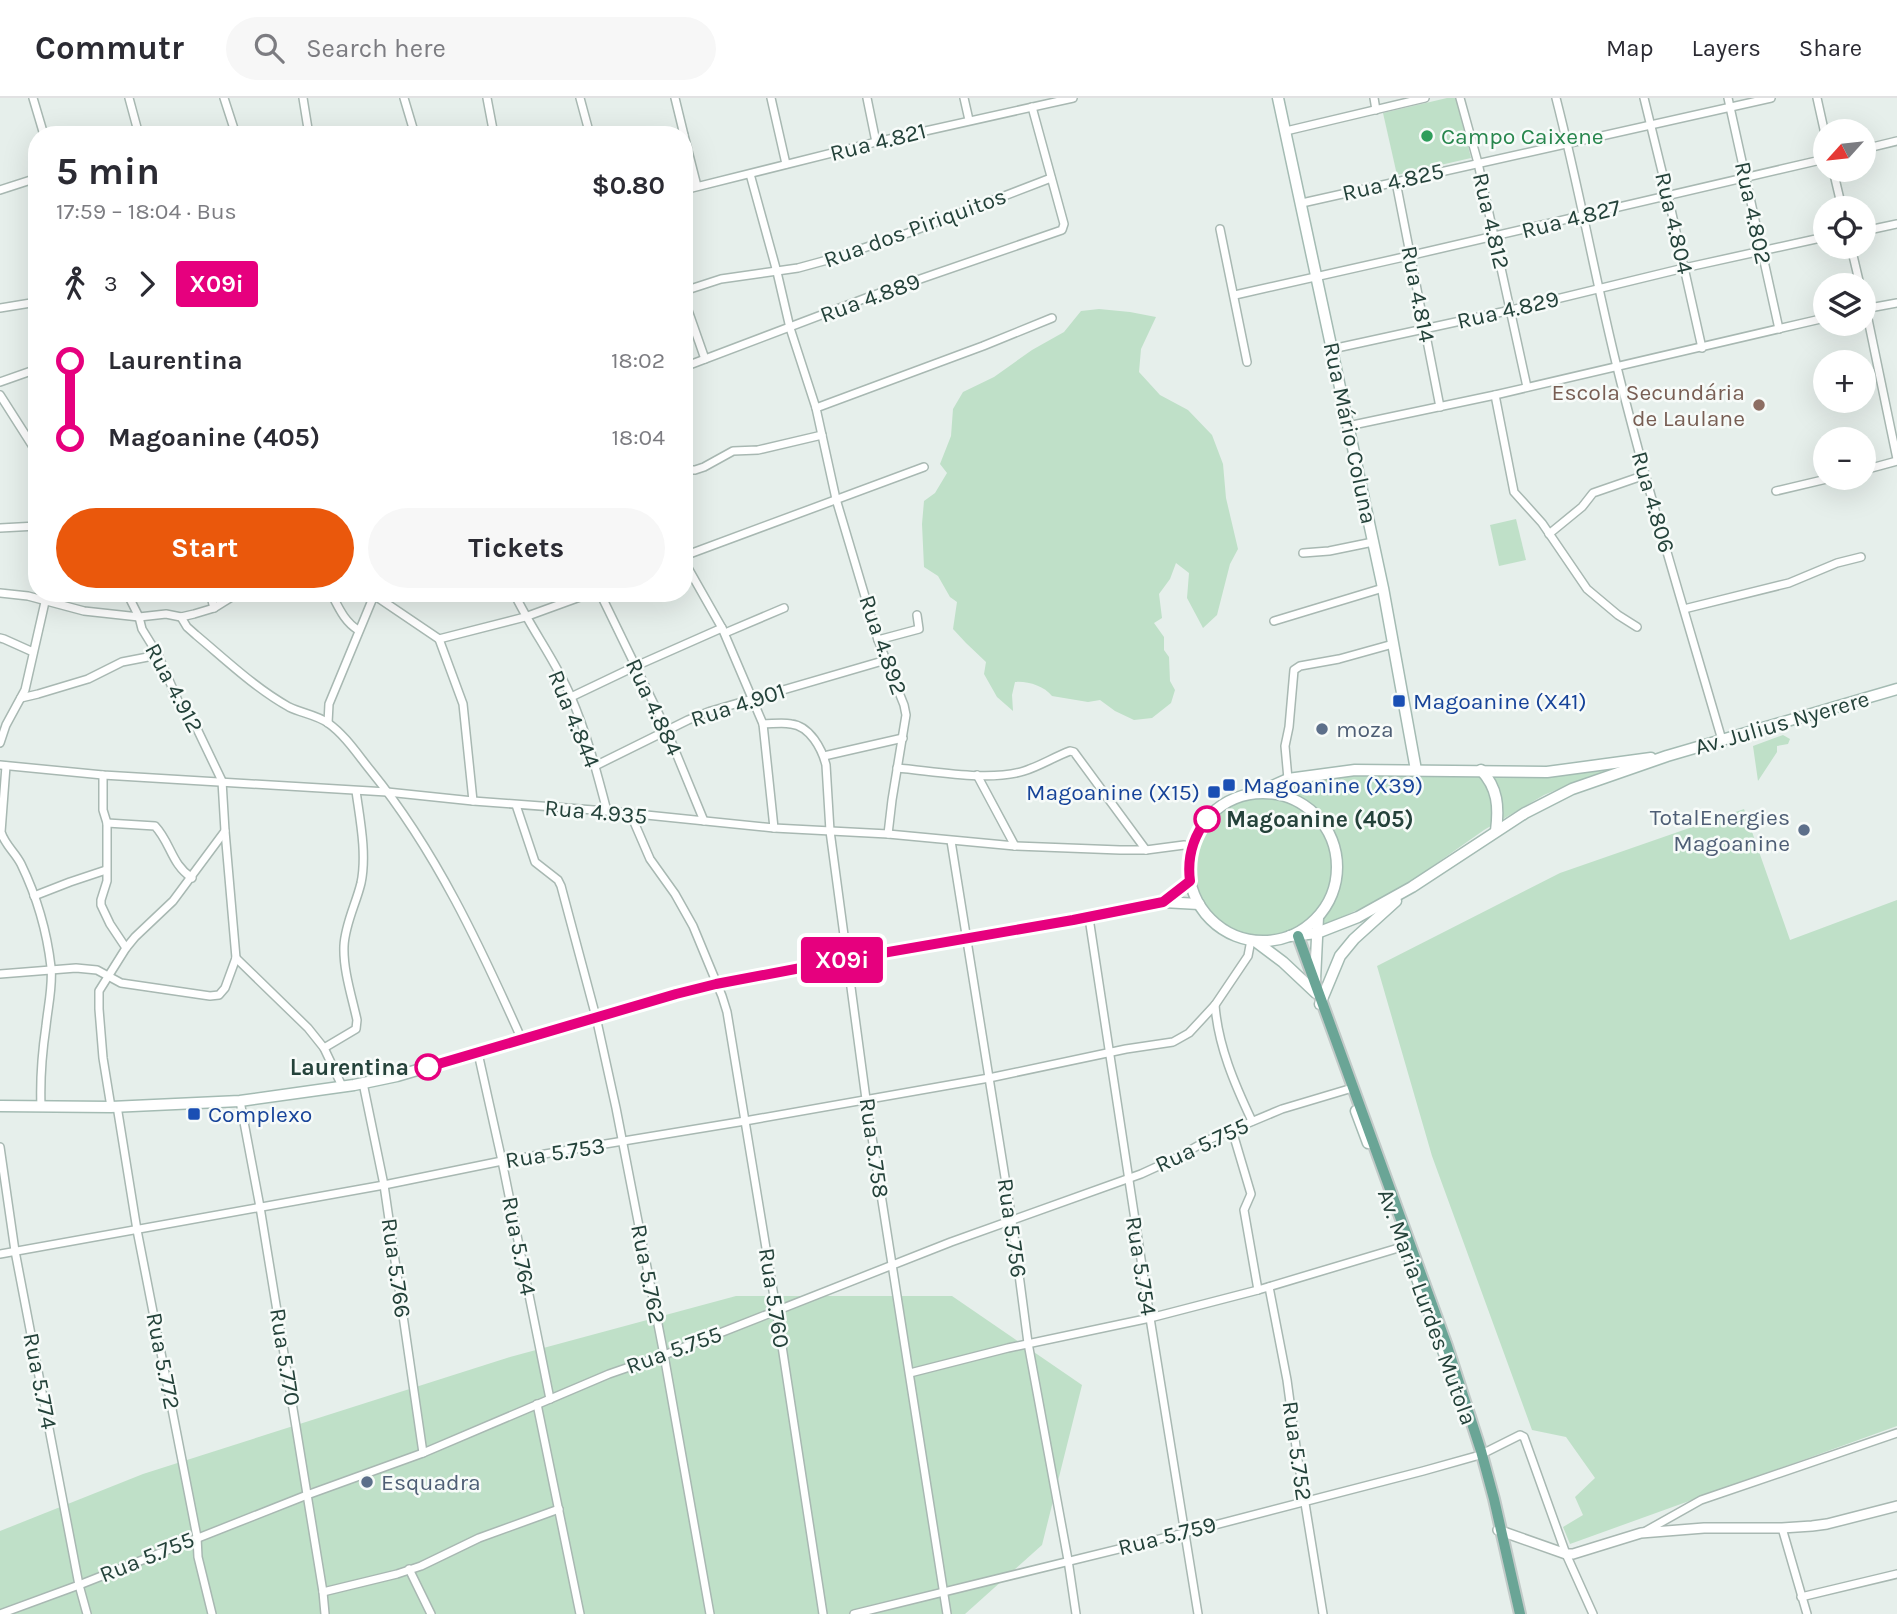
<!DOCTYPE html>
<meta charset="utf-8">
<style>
:root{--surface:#fff;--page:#f7f7f7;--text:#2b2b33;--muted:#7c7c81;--line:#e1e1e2;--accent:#ea580c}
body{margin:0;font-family:Karla,sans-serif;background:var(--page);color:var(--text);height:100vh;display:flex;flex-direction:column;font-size:26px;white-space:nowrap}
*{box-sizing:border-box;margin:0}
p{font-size:23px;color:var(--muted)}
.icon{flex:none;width:38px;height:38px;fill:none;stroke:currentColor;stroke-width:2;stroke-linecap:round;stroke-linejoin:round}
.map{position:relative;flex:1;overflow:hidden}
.details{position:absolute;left:28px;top:28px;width:665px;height:476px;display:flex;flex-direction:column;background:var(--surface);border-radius:28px;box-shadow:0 7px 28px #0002}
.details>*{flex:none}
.badge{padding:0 14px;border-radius:5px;font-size:24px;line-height:46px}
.needle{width:46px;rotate:243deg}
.buttons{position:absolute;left:1813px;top:21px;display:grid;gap:14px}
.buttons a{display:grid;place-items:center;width:63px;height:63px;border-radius:50%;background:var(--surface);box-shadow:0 7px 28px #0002;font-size:35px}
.map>.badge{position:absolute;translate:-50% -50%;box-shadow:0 0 0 4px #fff}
.legs{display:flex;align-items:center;gap:10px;height:77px;padding:0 28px;font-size:23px}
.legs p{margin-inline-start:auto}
.summary{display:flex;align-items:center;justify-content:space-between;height:119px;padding:0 28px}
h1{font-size:38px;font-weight:700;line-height:52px}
.button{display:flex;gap:14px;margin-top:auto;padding:14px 28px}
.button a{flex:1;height:80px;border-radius:42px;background:var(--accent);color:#fff;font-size:28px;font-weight:700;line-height:80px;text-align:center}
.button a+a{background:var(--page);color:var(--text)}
ul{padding:0 28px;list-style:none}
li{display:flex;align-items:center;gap:24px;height:77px;font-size:26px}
li i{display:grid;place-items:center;width:10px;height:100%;margin:0 9px;background:currentColor}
li i::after{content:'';width:18px;height:18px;margin:-9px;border:5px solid;border-radius:50%;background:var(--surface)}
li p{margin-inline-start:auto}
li:first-child i{background:linear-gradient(#0000 50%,currentColor 0)}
li:last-child i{background:linear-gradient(currentColor 50%,#0000 0)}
header{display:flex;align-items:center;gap:42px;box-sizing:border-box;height:98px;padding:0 35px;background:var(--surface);border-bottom:2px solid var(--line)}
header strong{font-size:33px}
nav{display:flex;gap:38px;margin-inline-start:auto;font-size:24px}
.search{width:490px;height:63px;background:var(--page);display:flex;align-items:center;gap:18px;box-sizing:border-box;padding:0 24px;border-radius:38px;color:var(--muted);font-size:26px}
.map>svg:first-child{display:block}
.green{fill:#bfe0c8}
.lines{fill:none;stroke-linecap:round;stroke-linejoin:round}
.minor-casing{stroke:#a8b8b2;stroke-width:10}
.tertiary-casing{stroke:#a8b8b2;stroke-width:12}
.secondary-casing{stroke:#a4bbb3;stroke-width:13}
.primary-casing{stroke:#c2cac8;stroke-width:14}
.minor{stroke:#fff;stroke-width:7}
.tertiary{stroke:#fff;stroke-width:9}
.secondary{stroke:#fff;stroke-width:10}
.primary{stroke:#6aa596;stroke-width:10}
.line-1-casing{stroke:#fff;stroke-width:16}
.line-1{stroke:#e6007e;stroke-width:10}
.leisure-dot{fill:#2e9e5b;stroke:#f7fbf9;stroke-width:2.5}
.education-dot{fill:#8d6e63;stroke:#f7fbf9;stroke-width:2.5}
.transit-dot{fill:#1a4fb4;stroke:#f7fbf9;stroke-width:2.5}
.service-dot{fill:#5c6f8a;stroke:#f7fbf9;stroke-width:2.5}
.stop-1-dot{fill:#fff;stroke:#e6007e;stroke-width:3.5}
.labels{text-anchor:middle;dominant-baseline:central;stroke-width:5;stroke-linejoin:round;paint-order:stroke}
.leisure-label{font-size:23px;fill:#27864d;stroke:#f7fbf9;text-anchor:start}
.street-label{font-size:23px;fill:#24423a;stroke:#f7fbf9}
.education-label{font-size:23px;fill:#785e54;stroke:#f7fbf9;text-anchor:end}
.transit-label{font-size:23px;fill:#164399;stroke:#f7fbf9;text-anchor:start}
.service-label{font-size:23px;fill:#4e5e75;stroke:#f7fbf9;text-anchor:start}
.stop-label{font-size:23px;font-weight:bold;fill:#24423a;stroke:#f7fbf9;text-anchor:start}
</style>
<header>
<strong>Commutr</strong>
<div class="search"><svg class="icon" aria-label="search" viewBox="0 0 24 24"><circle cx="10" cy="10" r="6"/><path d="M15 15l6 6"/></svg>Search here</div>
<nav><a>Map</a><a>Layers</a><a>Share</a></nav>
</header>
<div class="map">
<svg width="1897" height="1516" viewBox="0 0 1897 1516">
<rect width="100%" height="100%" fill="#e6efeb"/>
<g class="green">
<path d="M1447 0H1456L1471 60 1397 77 1383 15Z"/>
<path d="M1099 211 1130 214 1156 219 1141 251 1139 274 1160 297 1188 312 1212 337 1223 366 1226 400 1238 451 1230 466 1217 517 1203 530 1187 500 1189 475 1176 465 1170 481 1159 496 1162 520 1154 525 1164 539V552L1169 559 1170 583 1175 592 1171 605 1152 620 1134 622 1115 613 1100 602 1088 604 1052 598C1044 588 1028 583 1015 584L1012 597 1013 613 997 599 984 576 986 564 966 545 953 531 957 504 950 499 938 478 924 469 922 426 924 403 935 395 947 375 940 366 951 338 953 311 963 294 994 279 1032 252 1064 234 1081 213Z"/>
<path d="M1516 421 1526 462 1499 468 1490 427Z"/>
<path d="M1783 637 1790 641 1788 646 1777 648V654L1758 683 1753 648Z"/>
<path d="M1667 658 1568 687 1544 697 1484 732 1410 784 1379 802 1322 828 1290 838 1267 843 1251 842 1236 838 1221 830 1209 819 1199 806 1190 783 1189 768 1192 749 1199 730 1211 715 1227 704 1279 684 1306 677H1463Z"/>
<path d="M1744 711 1790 842 1897 802V1328L1570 1446 1563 1429 1583 1417 1575 1399 1595 1380 1566 1339 1532 1332 1432 1058 1377 868 1560 775Z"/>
<path d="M736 1198H952L1082 1287 1042 1447 965 1516H0V1433L143 1376 510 1259Z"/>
</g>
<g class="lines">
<defs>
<g id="minor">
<path d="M33 0 44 37"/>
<path d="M129 0 139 37"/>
<path d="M224 0 236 37"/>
<path d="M303 0 309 37"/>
<path d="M404 0 415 37"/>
<path d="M487 0 494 37"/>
<path d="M580 0 590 37"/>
<path d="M675 0 684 37"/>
<path d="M771 0 786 66"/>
<path d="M867 0 876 44"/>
<path d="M964 0 969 22"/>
<path d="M1374 0 1376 12"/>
<path d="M1460 0 1478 65 1527 289"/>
<path d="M1556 0C1579 89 1595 180 1617 269 1648 395 1686 518 1722 642"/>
<path d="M1644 0 1668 98 1702 250"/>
<path d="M1728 0 1779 231"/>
<path d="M1817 0 1825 36"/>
<path d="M1286 33 1425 0"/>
<path d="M220 37 234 32"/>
<path d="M684 37 697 88"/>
<path d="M1864 51 1897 43"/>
<path d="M1833 72 1842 110"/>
<path d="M750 76 777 174 790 230 816 310 836 401 878 542 904 607 906 617 892 702 888 736"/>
<path d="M1396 84 1440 309"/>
<path d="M0 92 37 80"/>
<path d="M684 92 876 44 1073 0"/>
<path d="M1302 105 1771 0"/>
<path d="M1220 131 1247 264"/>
<path d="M1864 133 1897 126"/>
<path d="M1851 149 1860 187"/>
<path d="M684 193 721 181 798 170 831 161 908 135 1051 80"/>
<path d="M1235 197C1432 153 1629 108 1825 61"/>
<path d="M684 201 705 261"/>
<path d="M1864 202 1897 361"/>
<path d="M0 210 37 204"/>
<path d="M1864 211 1897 205"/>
<path d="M1332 251 1511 212 1684 170 1825 139"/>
<path d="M684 269 874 197 1062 132 1064 126 1032 9"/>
<path d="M0 284 37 271"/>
<path d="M0 297 37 355"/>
<path d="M1495 297 1514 394 1542 425 1587 491 1618 517 1637 529"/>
<path d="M816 310 983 248 1052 220"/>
<path d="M1348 328 1495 297 1825 220"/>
<path d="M684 372H695L704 369 733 353 758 352 822 337"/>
<path d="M1864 372 1897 363"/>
<path d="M1776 393 1831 380"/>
<path d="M0 430 37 428"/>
<path d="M1549 436 1582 409 1593 395 1645 377"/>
<path d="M1303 455 1329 453 1373 444"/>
<path d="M684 458 924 369"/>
<path d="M684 463 722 530 763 626 774 730"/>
<path d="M0 495 28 498 84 513 139 519 166 516 181 519 194 516 214 510 238 495"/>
<path d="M210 495 214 510"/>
<path d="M331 495C339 510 344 523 358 532"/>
<path d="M514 495C531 531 556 563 571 599 587 636 597 675 607 713"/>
<path d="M600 495 667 633 704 723"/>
<path d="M374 497 439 541 525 519 591 495"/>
<path d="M1684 511 1789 485 1837 465 1861 459"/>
<path d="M181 519 187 529 196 537C226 562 255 590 289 609 301 615 317 617 328 625 345 637 358 657 371 673 436 753 480 848 522 942"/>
<path d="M1274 523 1383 490"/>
<path d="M725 535 784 510"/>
<path d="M0 540 4 541 33 554"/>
<path d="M439 541 463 606 473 703"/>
<path d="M878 542 919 531 917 517"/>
<path d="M571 599 636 568 722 530"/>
<path d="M21 600 38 596 88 581 122 564 158 557"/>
<path d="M328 625 329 606 375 495"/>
<path d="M763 626C772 626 782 624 791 626 810 628 822 651 826 667L830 733 866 1001 947 1516"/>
<path d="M0 645 6 627 25 592 45 504 54 495"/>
<path d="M824 658 903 640"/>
<path d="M0 667 103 677 387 694 473 703 607 713 774 730 888 736 1015 748 1120 752H1146L1184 747 1192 749"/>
<path d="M6 668 1 734C5 747 15 754 21 766 36 797 47 834 51 869 53 888 48 908 46 928 42 955 40 981 41 1008"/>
<path d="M595 668 688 622 711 613 886 562"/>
<path d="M897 670C934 673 988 684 1024 673 1040 668 1054 659 1070 653L1074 654 1146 752"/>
<path d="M103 677V712L107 725V783L101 802V807L110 826 126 850"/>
<path d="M977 677 1015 748"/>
<path d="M1288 681 1285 648 1289 629 1294 572 1300 568 1339 561 1393 546"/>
<path d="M516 707 535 764 558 782 561 788 596 919 616 1010 664 1257 710 1516"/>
<path d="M631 717 650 761 675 796 693 828 722 898 727 914 780 1235 823 1516"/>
<path d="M107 725 155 728C171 745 171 766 192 780"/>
<path d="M951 743 1012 1123 1028 1245 1068 1462 1076 1516"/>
<path d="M34 798 70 784 106 772"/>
<path d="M1089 820 1150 1220 1198 1516"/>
<path d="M236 860 308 930 324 950 342 988"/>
<path d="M0 876 76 870 97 872 121 885 210 898 219 897 225 890 236 860 225 733"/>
<path d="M1215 907C1218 948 1235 987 1252 1023"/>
<path d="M324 950 356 931 357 922C352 899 343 872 344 848 345 826 356 806 361 785 367 756 360 722 356 693"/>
<path d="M478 955 502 1063 550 1301"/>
<path d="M363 985 384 1087 423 1355"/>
<path d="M240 1003 260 1109 323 1494 325 1516"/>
<path d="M117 1008 137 1132 197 1439 198 1459 212 1516"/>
<path d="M111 1009 103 960 99 911V893L126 850 135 839 173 803 225 733 222 683 188 612 179 605 158 557 142 531 139 519 127 495"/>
<path d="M1232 1032 1251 1096 1244 1112 1258 1192"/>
<path d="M0 1049 15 1153 79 1487 87 1516"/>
<path d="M0 1156 384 1087 502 1063 745 1023 989 980 1126 951 1173 944 1189 935 1215 907 1248 858 1251 842"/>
<path d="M1269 1189 1287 1282 1297 1356 1323 1516"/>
<path d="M910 1275 1008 1250 1150 1220 1258 1192 1405 1148"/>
<path d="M537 1306 580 1516"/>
<path d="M1782 1430 1807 1516"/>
<path d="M1644 1434 1701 1402 1897 1335"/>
<path d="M409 1471 431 1516"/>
<path d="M323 1494 397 1476 421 1468 479 1440 559 1411"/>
<path d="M1801 1499 1897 1476"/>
<path d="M0 1516 79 1487 307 1397 423 1355 609 1276 664 1257 951 1144 1141 1076 1176 1060 1208 1042 1282 1011 1349 991"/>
<path d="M854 1516 1184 1435 1423 1373 1480 1357 1520 1337 1524 1339 1566 1456 1593 1516"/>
</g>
<path id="tertiary" d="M1498 1432 1566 1456H1573L1641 1435 1704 1430H1782L1812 1428 1827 1426 1897 1408"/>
<g id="secondary">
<path d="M1278 0 1383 490 1416 672"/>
<path d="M1481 672C1498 690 1499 709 1496 733"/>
<path d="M1261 693 1288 681 1355 672 1547 674 1651 660"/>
<circle cx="1263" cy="769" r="74"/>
<path d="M1163 804 1190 783"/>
<path d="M1290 838 1317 835 1358 819 1412 789 1525 715 1572 691 1667 658 1897 591"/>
<path d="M1255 843 1283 864 1316 895"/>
<path d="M1315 882 1318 819"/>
<path d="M1320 906 1340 858 1354 841 1396 803"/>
<path d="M0 1008 111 1009 240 1003 354 987 397 978 676 896 716 886 848 861 1058 825 1163 804 1199 806"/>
<path d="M1356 1013 1368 1045"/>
<path d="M1399 1131 1449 1269"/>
</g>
<path id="primary" d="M1298 838 1447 1248 1481 1353 1494 1401 1520 1516"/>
</defs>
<use href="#minor" class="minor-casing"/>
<use href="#tertiary" class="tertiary-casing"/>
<use href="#secondary" class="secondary-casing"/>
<use href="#primary" class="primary-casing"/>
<use href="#minor" class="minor"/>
<use href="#tertiary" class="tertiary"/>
<use href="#secondary" class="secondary"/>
<use href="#primary" class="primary"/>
</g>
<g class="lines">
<defs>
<path id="line-1" d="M428 969 676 896 716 886 848 861 1073 822 1163 804 1190 783C1187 760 1193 739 1207 721"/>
</defs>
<use href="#line-1" class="line-1-casing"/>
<use href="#line-1" class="line-1"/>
</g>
<circle class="leisure-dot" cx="1427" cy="38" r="7"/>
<circle class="education-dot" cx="1759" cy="307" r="7"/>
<g class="transit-dot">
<rect x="1392" y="596" width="14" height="14" rx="3.5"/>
<rect x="1222" y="680" width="14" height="14" rx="3.5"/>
<rect x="1207" y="687" width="14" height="14" rx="3.5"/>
<rect x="187" y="1009" width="14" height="14" rx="3.5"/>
</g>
<g class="service-dot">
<circle cx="1322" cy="631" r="7"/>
<circle cx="1804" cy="732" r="7"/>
<circle cx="367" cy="1384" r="7"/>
</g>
<g class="stop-1-dot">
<circle cx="1207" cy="721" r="12"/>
<circle cx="428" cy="969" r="12"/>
</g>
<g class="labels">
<g class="leisure-label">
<text x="1441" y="38">Campo Caixene</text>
</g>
<g class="street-label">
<text transform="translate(878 44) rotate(-14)">Rua 4.821</text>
<text transform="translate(1393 84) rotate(-13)">Rua 4.825</text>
<text transform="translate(1753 115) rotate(78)">Rua 4.802</text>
<text transform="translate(1571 121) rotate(-14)">Rua 4.827</text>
<text transform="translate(1491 123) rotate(77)">Rua 4.812</text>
<text transform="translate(1674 125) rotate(77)">Rua 4.804</text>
<text transform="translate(915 130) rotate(-20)">Rua dos Piriquitos</text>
<text transform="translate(1418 196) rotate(79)">Rua 4.814</text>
<text transform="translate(870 200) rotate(-20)">Rua 4.889</text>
<text transform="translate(1508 212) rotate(-13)">Rua 4.829</text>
<text transform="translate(1350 335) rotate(78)">Rua Mário Coluna</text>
<text transform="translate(1653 404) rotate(74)">Rua 4.806</text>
<text transform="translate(883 547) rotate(71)">Rua 4.892</text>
<text transform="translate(174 590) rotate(62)">Rua 4.912</text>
<text transform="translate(738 607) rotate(-18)">Rua 4.901</text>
<text transform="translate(654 609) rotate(65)">Rua 4.884</text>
<text transform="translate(574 621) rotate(68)">Rua 4.844</text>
<text transform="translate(1782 625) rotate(-16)">Av. Julius Nyerere</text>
<text transform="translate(596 714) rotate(5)">Rua 4.935</text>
<text transform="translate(1202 1047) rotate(-25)">Rua 5.755</text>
<text transform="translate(874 1050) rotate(82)">Rua 5.758</text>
<text transform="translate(555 1055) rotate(-9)">Rua 5.753</text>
<text transform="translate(1012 1130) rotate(82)">Rua 5.756</text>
<text transform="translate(519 1148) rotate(79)">Rua 5.764</text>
<text transform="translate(1141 1168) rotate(81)">Rua 5.754</text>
<text transform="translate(396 1170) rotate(82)">Rua 5.766</text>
<text transform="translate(648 1176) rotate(79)">Rua 5.762</text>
<text transform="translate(774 1200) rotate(81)">Rua 5.760</text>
<text transform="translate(1427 1209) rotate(70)">Av. Maria Lurdes Mutola</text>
<text transform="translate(674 1252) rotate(-20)">Rua 5.755</text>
<text transform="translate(285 1259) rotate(81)">Rua 5.770</text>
<text transform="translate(163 1263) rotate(79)">Rua 5.772</text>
<text transform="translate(40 1283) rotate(79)">Rua 5.774</text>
<text transform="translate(1297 1353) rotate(82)">Rua 5.752</text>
<text transform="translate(1167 1438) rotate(-14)">Rua 5.759</text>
<text transform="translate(147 1459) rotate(-22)">Rua 5.755</text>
</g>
<g class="education-label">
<text x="1745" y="294">Escola Secundária<tspan x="1745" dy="26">de Laulane</tspan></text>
</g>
<g class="transit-label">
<text x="1413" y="603">Magoanine (X41)</text>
<text x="1243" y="687">Magoanine (X39)</text>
<text x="1200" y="694" text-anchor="end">Magoanine (X15)</text>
<text x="208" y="1016">Complexo</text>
</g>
<g class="service-label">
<text x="1336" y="631">moza</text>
<text x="1790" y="719" text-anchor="end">TotalEnergies<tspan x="1790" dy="26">Magoanine</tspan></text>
<text x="381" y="1384">Esquadra</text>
</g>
<g class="stop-label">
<text x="1226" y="721">Magoanine (405)</text>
<text x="409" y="969" text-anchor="end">Laurentina</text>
</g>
</g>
</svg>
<div class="buttons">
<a><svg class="needle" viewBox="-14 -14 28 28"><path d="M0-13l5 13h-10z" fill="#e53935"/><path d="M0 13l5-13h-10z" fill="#7c7c81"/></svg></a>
<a><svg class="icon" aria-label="locate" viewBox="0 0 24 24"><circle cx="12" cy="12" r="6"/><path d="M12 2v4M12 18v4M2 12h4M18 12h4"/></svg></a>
<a><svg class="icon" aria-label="layers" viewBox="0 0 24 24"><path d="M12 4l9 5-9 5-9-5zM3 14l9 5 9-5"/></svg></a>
<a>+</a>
<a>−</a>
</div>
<b class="badge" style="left:842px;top:862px;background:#e6007e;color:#fff">X09i</b>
<section class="details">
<div class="summary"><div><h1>5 min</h1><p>17:59 – 18:04 · Bus</p></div><b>$0.80</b></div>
<div class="legs"><svg class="icon" aria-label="walk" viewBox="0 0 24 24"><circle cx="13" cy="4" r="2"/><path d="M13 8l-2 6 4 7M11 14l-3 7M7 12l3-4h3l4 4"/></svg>3<svg class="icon" aria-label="forward" viewBox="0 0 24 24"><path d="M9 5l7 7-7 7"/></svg><b class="badge" style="background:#e6007e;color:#fff">X09i</b></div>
<ul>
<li><i style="color:#e6007e"></i><b>Laurentina</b><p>18:02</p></li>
<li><i style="color:#e6007e"></i><b>Magoanine (405)</b><p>18:04</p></li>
</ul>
<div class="button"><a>Start</a><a>Tickets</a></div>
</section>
</div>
